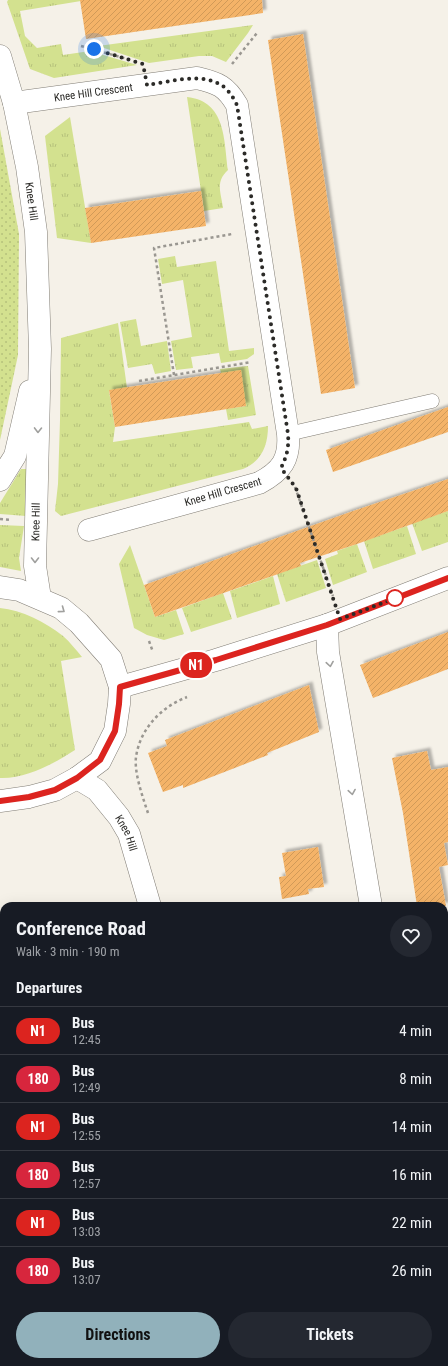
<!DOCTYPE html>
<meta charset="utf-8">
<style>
:root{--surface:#171b24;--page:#242831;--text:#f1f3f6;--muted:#9ea1a6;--line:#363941;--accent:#91b1bb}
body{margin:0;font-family:"Roboto Condensed",sans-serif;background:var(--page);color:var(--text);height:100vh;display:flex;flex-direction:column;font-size:15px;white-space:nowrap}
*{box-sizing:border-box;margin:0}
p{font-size:13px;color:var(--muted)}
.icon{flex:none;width:22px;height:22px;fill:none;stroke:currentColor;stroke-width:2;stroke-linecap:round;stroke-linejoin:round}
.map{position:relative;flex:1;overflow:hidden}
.side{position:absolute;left:0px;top:902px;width:448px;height:464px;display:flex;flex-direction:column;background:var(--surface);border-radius:12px 12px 0 0;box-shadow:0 4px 16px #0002}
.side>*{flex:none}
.badge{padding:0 8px;border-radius:13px;font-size:14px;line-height:26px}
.you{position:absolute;width:20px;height:20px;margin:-10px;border:3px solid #fff;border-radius:50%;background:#1a73e8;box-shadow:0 0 0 6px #1a73e833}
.map>.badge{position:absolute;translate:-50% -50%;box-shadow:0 0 0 2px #fff}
h2{padding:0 16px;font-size:15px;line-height:36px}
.round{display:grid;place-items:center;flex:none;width:42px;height:42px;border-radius:21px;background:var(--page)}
.overview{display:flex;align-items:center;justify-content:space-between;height:68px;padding:0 16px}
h1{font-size:19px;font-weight:700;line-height:30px}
.action{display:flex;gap:8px;margin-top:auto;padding:8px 16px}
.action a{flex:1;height:46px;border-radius:24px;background:var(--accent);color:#111;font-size:16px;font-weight:700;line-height:46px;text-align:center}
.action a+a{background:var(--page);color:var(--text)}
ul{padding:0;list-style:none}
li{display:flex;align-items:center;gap:12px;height:48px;padding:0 16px;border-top:1px solid var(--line)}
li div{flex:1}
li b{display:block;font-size:15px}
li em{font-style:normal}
li .badge{min-width:44px;font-weight:700;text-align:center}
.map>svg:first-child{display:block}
.built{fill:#ece4d4}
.grass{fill:url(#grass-tufts)}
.park{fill:url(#park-dots)}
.building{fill:url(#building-hatch);filter:url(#shadow)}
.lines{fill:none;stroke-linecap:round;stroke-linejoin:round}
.service-casing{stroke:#817d75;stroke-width:15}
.minor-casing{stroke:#817d75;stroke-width:23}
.secondary-casing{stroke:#817d75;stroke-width:23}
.primary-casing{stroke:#817d75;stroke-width:23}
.path{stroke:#9a9791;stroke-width:2.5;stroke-dasharray:3 3;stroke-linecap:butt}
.service{stroke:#fff;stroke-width:14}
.minor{stroke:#fff;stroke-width:22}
.secondary{stroke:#fff;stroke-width:22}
.primary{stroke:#fff;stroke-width:22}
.oneway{stroke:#a0a09e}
.line-casing{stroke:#fff;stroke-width:9}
.line{stroke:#dc241f;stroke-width:6}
.walk{stroke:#2c2b28;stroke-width:4;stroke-dasharray:0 7.2}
.stop-dot{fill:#fff;stroke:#dc241f;stroke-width:2}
.labels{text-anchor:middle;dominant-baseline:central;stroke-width:4;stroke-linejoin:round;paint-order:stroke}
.street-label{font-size:11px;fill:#2c2b28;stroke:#fefefe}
</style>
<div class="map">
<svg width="448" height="1366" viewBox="0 0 448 1366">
<defs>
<pattern id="grass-tufts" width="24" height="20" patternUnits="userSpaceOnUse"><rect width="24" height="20" fill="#d3e18f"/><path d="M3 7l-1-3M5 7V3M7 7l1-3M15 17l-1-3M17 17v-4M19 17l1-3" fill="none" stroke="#b5c17b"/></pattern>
<pattern id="park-dots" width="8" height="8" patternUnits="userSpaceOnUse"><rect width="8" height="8" fill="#d3e18f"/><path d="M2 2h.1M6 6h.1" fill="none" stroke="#b5c17b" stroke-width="1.8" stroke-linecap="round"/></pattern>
<pattern id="building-hatch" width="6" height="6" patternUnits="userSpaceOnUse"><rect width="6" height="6" fill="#f4b367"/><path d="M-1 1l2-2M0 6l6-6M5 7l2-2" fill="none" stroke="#d19a59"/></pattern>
<filter id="shadow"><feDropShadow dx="3.5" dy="-3.5" stdDeviation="1" flood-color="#0004"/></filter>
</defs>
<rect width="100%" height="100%" fill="#f5f1e8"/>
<path class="built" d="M23 1362H346L347 1366H23Z"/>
<g class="grass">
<path d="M8 0H80L81 1 20 11 25 36 37 48 61 44 63 55 90 51 137 65 54 78 30 69 7 2Z"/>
<path d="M253 25 248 33 226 62 212 56H199L149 63 98 46Z"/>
<path d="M187 97C226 101 224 140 228 170 215 182 221 192 223 208L204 211Z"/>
<path d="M70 117 91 243 57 238 45 136Z"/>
<path d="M175 256 177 267 216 261 229 351 254 348V354L247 359 221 363 219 353 191 357 193 368 176 370 171 341 192 337 183 280 162 284 158 259Z"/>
<path d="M136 319 141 346 167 341 171 371 155 374 152 364 128 368 120 322Z"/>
<path d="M118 323 127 388 109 391 115 427 113 442 249 422 252 429 268 426C268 445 262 461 243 469L61 516 55 511 58 484 60 420 61 338Z"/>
<path d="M248 366 256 415 228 420 226 409 246 406 221 373 220 369Z"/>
<path d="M21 469H30L26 516 0 514V503Z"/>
<path d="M448 511V542L422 551 412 523Z"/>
<path d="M0 525 24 526 19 558 21 571 0 567Z"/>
<path d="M407 526 416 554 373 569 364 541Z"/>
<path d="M357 544 367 572 333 585 325 559 338 554 337 551Z"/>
<path d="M130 545 155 617 176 610 184 634 164 640 147 635 134 628 119 564Z"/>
<path d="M317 560 326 588 286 602 277 574Z"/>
<path d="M273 576 280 604 237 618 230 591Z"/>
<path d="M223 593 232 619 191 632 182 608Z"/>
<path d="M0 608C22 610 45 622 63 636 70 642 76 650 82 657L61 661 75 750C53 764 26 779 0 778Z"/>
</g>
<path class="park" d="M0 129 19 234 18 355 0 440Z"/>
<g class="building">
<path d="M80 0H262L263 13 86 39Z"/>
<path d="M303 34 355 388 321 394 268 40Z"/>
<path d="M201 191 206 226 91 243 85 208Z"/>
<path d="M241 370 246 406 115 427 109 390Z"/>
<path d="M448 407V432L333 472 326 450Z"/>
<path d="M448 479V511L357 544 300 563 301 566 155 617 144 585 353 511Z"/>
<path d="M448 632V669L373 698 360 665Z"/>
<path d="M309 685 319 732 267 753 268 755 227 771 183 788V785L163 792 148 753 167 746 165 740Z"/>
<path d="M427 751 431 770 448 767V842L444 843 448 865 439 867 446 906H417L403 813 392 758Z"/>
<path d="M318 847 324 887 308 889 309 894 282 899 279 877 286 876 282 853Z"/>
</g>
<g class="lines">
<defs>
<g id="service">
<path d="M288 434 432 401"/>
<path d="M444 974H448"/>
<path d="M0 1178 1 1186 4 1190"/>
<path d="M14 1362V1366"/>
</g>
<g id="minor">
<path id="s1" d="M14 103 197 78C218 83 226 86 237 105L288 434C290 459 282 471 259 483L89 530"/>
<path d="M327 625 328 652 371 906"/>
<path d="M444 1091 448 1090"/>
<path d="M204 1362 205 1366"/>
</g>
<g id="secondary">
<path d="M120 687 216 660 327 625 448 578"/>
<path id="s2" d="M77 778 97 790 119 817 129 834 150 906"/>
<path d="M0 1167H4"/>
</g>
<g id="primary">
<path id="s3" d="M0 56 14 103 27 167 36 232 40 349 35 566 40 598"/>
<path d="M0 480 15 456 30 391"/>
<path d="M0 587 19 590 61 608 79 623 111 659 120 687 119 704 115 731 100 761 77 778 55 790 29 797 0 801"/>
</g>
</defs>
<use href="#service" class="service-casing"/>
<use href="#minor" class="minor-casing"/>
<use href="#secondary" class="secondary-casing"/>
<use href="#primary" class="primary-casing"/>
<g class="path">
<path d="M81 46 131 60"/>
<path d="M232 64 257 33"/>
<path d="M174 375 154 248 232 234"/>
<path d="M139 381 251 362"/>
<path d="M295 487 333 596"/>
<path d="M0 519 11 520"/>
<path d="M149 641 153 652"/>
<path d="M148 813C143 798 134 773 136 757 140 729 161 707 187 697"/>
<path d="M444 1063 448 1062"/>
</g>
<use href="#service" class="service"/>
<use href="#minor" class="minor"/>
<use href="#secondary" class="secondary"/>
<use href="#primary" class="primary"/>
</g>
<defs><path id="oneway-chevron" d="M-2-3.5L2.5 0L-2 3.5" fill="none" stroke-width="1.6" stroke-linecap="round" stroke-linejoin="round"/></defs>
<g class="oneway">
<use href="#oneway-chevron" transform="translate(38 430) rotate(91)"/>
<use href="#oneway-chevron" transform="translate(35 560) rotate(90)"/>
<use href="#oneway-chevron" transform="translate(62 610) rotate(36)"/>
<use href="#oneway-chevron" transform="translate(330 664) rotate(81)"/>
<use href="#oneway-chevron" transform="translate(352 792) rotate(81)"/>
</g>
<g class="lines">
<defs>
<path id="line" d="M0 801 29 797 55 790 77 778 100 760 115 731 119 704 120 687 216 660 327 625 448 578"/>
</defs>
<use href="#line" class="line-casing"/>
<use href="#line" class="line"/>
<path class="walk" d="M94 49 143 64 147 85C171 82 203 71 224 87 230 92 234 99 237 105L288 434C289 447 287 456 281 468L296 488 340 619 399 597 395 598"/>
</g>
<circle class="stop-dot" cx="395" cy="598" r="8"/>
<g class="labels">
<g class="street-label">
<text stroke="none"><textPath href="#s1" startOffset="80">Knee Hill Crescent</textPath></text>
<text stroke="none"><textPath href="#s3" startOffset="149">Knee Hill</textPath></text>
<text transform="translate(223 492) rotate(-16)">Knee Hill Crescent</text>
<text transform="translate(36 522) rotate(-89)">Knee Hill</text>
<text stroke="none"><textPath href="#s2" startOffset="76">Knee Hill</textPath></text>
</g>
</g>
</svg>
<div class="you" style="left:94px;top:49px"></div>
<b class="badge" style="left:196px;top:665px;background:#dc241f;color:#fff">N1</b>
<section class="side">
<div class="overview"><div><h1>Conference Road</h1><p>Walk · 3 min · 190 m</p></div><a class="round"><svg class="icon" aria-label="heart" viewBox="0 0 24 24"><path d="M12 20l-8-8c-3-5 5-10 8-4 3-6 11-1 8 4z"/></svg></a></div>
<h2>Departures</h2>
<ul>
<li><span class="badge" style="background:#dc241f;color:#fff">N1</span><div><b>Bus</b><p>12:45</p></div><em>4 min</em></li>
<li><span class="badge" style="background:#d7263d;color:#fff">180</span><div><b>Bus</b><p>12:49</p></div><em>8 min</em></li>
<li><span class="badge" style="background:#dc241f;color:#fff">N1</span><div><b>Bus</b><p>12:55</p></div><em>14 min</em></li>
<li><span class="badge" style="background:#d7263d;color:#fff">180</span><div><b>Bus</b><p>12:57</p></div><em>16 min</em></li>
<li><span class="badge" style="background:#dc241f;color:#fff">N1</span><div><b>Bus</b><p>13:03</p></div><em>22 min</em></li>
<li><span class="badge" style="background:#d7263d;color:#fff">180</span><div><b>Bus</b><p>13:07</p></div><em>26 min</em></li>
</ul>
<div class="action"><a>Directions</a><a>Tickets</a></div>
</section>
</div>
